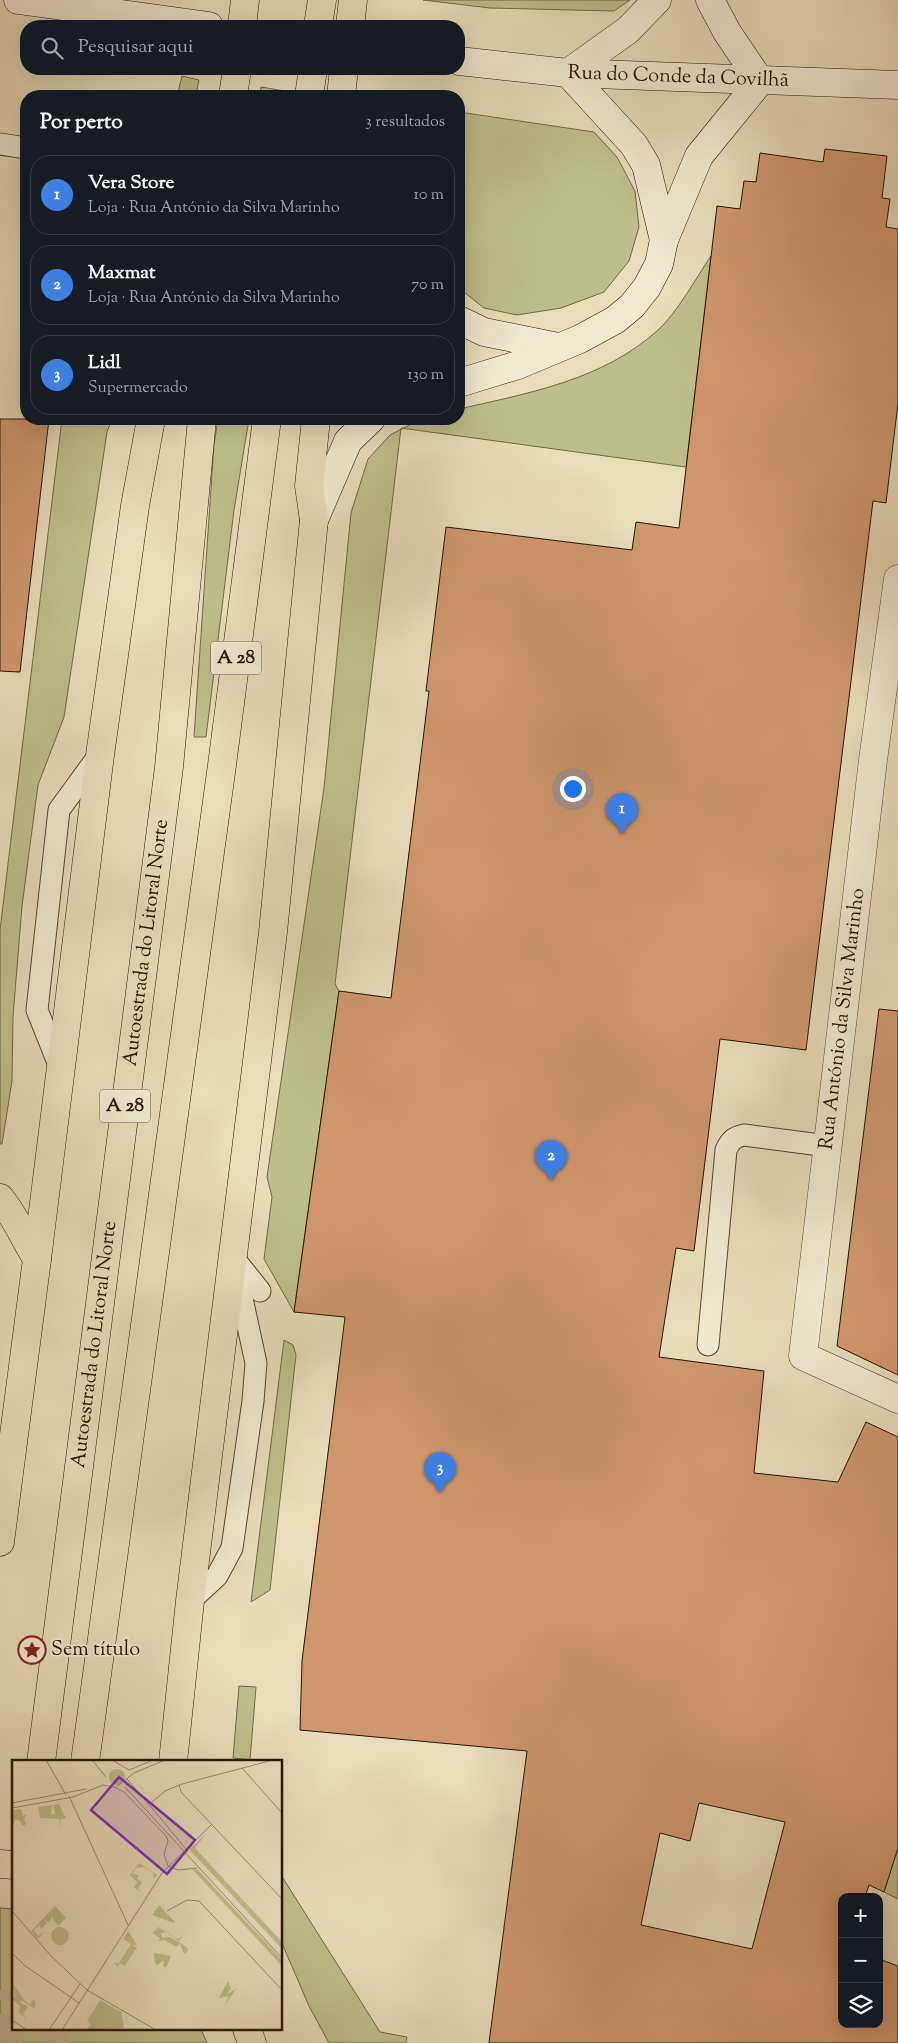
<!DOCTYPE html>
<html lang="pt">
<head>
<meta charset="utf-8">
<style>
  body { margin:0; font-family:"Sorts Mill Goudy",serif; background:#242831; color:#f1f3f6 }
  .controls { position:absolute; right:15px; bottom:15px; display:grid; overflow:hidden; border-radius:10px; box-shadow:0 5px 20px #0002 }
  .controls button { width:45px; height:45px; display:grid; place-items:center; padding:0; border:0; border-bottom:1px solid #363941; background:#171b24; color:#f1f3f6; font:25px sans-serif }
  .you { position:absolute; left:572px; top:788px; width:18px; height:18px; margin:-12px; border:4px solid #fff; border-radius:50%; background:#1a73e8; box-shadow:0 0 0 8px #1a73e833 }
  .badge { display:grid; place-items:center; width:32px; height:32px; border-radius:50%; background:#2563eb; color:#fff; font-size:16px; font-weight:700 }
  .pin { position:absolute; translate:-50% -41px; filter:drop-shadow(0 1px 2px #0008) }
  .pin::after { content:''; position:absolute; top:26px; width:18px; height:15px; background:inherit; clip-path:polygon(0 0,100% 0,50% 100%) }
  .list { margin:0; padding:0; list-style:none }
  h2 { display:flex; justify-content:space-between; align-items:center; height:65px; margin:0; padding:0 20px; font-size:21px }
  h2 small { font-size:16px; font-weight:400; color:#9ea1a6 }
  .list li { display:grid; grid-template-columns:32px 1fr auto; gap:15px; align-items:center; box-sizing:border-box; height:80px; margin:0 10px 10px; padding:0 10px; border:1px solid #363941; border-radius:20px }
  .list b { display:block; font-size:19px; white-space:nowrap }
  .list p { margin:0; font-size:16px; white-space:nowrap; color:#9ea1a6 }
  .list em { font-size:16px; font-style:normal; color:#9ea1a6 }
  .icon { flex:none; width:28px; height:28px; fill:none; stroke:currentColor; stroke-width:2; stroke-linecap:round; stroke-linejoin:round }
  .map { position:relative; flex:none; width:898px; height:2043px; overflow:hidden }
  .search { position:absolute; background:#171b24; box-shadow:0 5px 20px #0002; left:20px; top:20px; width:445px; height:55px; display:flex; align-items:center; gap:12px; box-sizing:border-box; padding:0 18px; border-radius:20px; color:#9ea1a6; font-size:19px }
  .panel { position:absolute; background:#171b24; box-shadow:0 5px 20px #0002; left:20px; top:90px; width:445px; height:335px; border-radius:20px }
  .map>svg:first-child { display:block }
  .green { fill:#bdbf8a; stroke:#736a45 }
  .building { fill:#d0976e; stroke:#291400; fill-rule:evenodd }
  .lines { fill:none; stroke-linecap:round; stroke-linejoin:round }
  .motorway-tunnel { stroke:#c1b594; stroke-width:28; stroke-dasharray:28 14; stroke-linecap:butt }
  .service-casing { stroke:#58462e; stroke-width:23 }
  .minor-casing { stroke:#58462e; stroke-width:29 }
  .secondary-casing { stroke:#291400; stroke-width:29 }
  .primary-casing { stroke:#291400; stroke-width:29 }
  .motorway-casing { stroke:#291400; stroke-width:29 }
  .service { stroke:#efe9d2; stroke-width:21 }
  .minor { stroke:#efe9d2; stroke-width:28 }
  .secondary { stroke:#efe9d2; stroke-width:28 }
  .primary { stroke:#e7ddb9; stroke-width:28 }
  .motorway { stroke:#e7ddb9; stroke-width:28 }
  .labels { text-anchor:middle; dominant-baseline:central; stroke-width:4; stroke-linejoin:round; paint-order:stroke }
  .shield { fill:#efe9d2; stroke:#64543f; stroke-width:1 }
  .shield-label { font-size:19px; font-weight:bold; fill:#291400 }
  .street-label { font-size:20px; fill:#291400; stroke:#efe9d2 }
  .poi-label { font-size:20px; fill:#291400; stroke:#efe9d2; text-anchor:start }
  .inset-road { fill:none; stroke:#9b8d6f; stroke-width:1 }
  .view { fill:#7b2cbf; fill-opacity:0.15; stroke:#7b2cbf; stroke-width:2.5 }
  .inset-edge { fill:none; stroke:#291400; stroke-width:2.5 }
</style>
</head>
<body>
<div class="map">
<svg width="898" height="2043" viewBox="0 0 898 2043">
  <rect width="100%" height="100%" fill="#e7ddb9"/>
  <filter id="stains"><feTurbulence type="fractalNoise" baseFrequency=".004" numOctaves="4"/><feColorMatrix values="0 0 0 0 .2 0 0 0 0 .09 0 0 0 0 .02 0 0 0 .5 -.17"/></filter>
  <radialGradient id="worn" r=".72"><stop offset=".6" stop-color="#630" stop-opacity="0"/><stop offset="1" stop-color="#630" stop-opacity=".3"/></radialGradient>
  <g class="green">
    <path d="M423,0h207l-16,11 -124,-3z"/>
    <path d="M182,76l17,4 -3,16h-19z"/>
    <path d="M261,87l30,5 -1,4h-30z"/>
    <path d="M459,112l135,20 23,25 18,34 4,36 -10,34 -25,31 -43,16 -44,7 -33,-7 -25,-20z"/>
    <path d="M711,256l-25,211 -285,-39 -66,556 4,7 -45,321 -30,-53 8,-62 -5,-20 57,-389 27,-275 17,-54 22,-24 31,-16h38v-10c70,-16 144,-29 199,-79 19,-17 38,-52 53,-74z"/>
    <path d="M62,419h50l-5,13 -43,285 -26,68 -16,121 -9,111 -1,64 -10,63h-2v-214z"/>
    <path d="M218,419h31l-15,91 -28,227h-12l20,-292z"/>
    <path d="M284,1340l9,5 3,10 -26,235 -19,12z"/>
    <path d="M239,1686l17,1 -6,73 -17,-2z"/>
    <path d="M898,1815v84l-14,-7 12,-39z"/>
    <path d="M281,1875l99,157 27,5 -1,6h-77l-20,-37 -28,-65z"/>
    <path d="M0,1908l14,1v120h187l6,14h-207z"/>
  </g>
  <g class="building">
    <path d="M825,149l62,7 -5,42 8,1 -4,28 12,2v174l-12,100 -13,-2 -67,549 -86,-11 -26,212 -18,-3 -17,109 105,14 -10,102 84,9 28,-60 32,15v411l-14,44 -15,-7 -4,12h-23v127h37v-65l19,7v77h-409l38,-292 -227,-21 2,-69 43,-344 -51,-5 45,-321 52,7 38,-307h-3l20,-164 186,23 4,-28 43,6 38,-322 23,3 4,-28 12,1 4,-29 63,9zM699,1803l86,19 -33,127 -111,-24 19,-92 30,8z"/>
    <path d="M0,419h49l-29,253 -20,-1z"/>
    <path d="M879,1009l19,2v364l-61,-29z"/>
  </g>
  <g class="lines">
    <g class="motorway-tunnel">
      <path d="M8,2043l6,-52"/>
      <path d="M55,2043l1,-14"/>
    </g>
    <g class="service-casing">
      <g id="service">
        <path d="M0,144l26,4"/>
        <path d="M59,1065l-22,-55 22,-200 40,-55"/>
        <path d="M236,1261l24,30"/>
        <path d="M708,1345l18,-195c4,-9 8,-13 18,-15l84,11"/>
        <path d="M190,1601l27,-25 15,-28 21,-147 3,-38 -20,-92"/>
      </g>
    </g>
    <g class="minor-casing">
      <path id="minor" d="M898,579l-25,181 -70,596 95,43"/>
    </g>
    <g class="secondary-casing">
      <g id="secondary">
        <path d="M18,0l191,26"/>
        <path d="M710,0l17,32 33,49"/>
        <path id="s1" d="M459,61l109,12 330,12"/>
        <path d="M568,73l66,72 12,20 18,75"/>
        <path d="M568,73l60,-43 29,-30"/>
        <path d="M459,320l25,12 74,15"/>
        <path d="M459,383l59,-18 62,-26 35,-19 17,-14 15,-19 12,-23 5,-24 35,-84 61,-75"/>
        <path d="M314,520l34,-79 23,-22"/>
      </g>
    </g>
    <g class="primary-casing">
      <g id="primary">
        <path d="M0,1198c15,18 24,40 37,61l-37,283"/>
        <path d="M173,1762l17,-161 83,-669 41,-412"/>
        <path d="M0,1864l14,1"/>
        <path d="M247,2029l5,14"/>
      </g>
    </g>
    <g class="motorway-casing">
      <g id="motorway">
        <path d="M242,26l3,-26"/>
        <path d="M318,26l4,-26"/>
        <path d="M350,26l3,-26"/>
        <path d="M233,96l4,-27"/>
        <path d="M309,96l4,-27"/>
        <path d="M341,96l3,-27"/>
        <path d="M314,520l-5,-34 7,-67"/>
        <path d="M37,1259l63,-504 35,-249 16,-87"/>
        <path id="s2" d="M41,1762l128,-995 33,-348"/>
        <path d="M85,1762l137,-997 45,-346"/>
      </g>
    </g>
    <use href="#service" class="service"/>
    <use href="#minor" class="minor"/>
    <use href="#secondary" class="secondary"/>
    <use href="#primary" class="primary"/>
    <use href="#motorway" class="motorway"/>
  </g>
  <defs>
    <g id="sight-ring" transform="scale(1.4375)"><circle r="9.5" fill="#efe9d2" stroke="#8f2418" stroke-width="1.5"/><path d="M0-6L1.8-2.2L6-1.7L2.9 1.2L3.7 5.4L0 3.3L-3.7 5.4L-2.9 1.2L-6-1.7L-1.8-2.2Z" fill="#8f2418"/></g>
  </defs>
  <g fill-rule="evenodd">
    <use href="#sight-ring" x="32" y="1650"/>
  </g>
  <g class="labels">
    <g class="shield">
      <rect x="211" y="641.5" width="50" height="33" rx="4"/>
      <rect x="100" y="1089.5" width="50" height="33" rx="4"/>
    </g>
    <g class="shield-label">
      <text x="236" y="658">A 28</text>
      <text x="125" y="1106">A 28</text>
    </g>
    <g class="street-label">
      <text stroke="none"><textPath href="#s1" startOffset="220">Rua do Conde da Covilhã</textPath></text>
      <text stroke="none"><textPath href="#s2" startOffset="826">Autoestrada do Litoral Norte</textPath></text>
      <text transform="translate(843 1019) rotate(-83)">Rua António da Silva Marinho</text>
      <text stroke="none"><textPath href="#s2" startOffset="421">Autoestrada do Litoral Norte</textPath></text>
    </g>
    <g class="poi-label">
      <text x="51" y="1650">Sem título</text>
    </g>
  </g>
  <g transform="translate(12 1760)">
    <rect width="270" height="270" fill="#e7ddb9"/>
    <path d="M97 17a8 8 0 1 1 16 0a8 8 0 1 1-16 0ZM47,44l7,14 -6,2 1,10 -2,-11 -19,-1 -2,-11 14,-2 -1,10 4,-1 -2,-9zM9,49l2,7 4,-2 -3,5 2,5 -3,2 -4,-6h-4l-3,8v-18zM194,74l-11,14 87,94v7l-93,-100zM127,103l18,12 -3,4 -1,-6 -10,-6 -7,1 -4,6 6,1 -1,4 5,3 -4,7 4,4 -8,-6 3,-5 -7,-7zM180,109l6,1 84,90v6zM147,145l16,17 -1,1 -22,-8zM43,146l11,12 -8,8 -8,-12 2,4 -4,4 -4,-2 3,3 -6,6 -1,-4 -6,5 4,6 7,-5 -7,8 -7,-8zM146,167l20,12 5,-3 -4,5 -13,-9 -5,1 1,5 8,-1 17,10 1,4 -4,3 -4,-11 -3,4 -13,-7 -5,1 1,-3 -7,-5zM39 176a9 9 0 1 1 18 0a9 9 0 1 1-18 0ZM116,171l9,14h-5l5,2 -12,19 -5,-3 -2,4 -4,-4h5l12,-19 -8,-5zM142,193l17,3 -5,12 -3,-2 1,-6 -7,5 -2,-2zM216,221l3,7 -4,6 9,-5 -11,16 4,-9 -10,2zM0,222l12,18 7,5 1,-6 4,3 -1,7 -14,-9 -1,3 8,3 -5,8 3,4 -7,-5 1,-7 -8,-7 3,-3zM88,240l21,12 3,16 -38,2 5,-6 -4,-3z" fill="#bdbf8a"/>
    <path class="inset-road" d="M34,0l20,35M80,0l14,17M100,0l17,10 24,-10M230,8l40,45M115,19l20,23 4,1 14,-12 17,-7 91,-24M167,25l2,7 101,107M104,27l18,-14 31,-13M113,27l157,171M57,36l59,129M135,42l39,47M0,43l74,-14M0,48l61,-11 30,-12 11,2 10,5 42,44 2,5 -4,13 4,12M156,106l10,4 19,-2M0,151l39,45 36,34 69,40M155,151l20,-11 12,1 83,89M0,193l12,12 55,38M0,260l15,10M37,270l31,-46M50,270l100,-157 50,-49"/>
    <path class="view" d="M107,17l76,63 -28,34 -76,-64z"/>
    <rect width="270" height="270" class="inset-edge"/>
  </g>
  <rect width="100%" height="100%" filter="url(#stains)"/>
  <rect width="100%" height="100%" fill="url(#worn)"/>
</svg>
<div class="controls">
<button>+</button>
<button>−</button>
<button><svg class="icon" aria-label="layers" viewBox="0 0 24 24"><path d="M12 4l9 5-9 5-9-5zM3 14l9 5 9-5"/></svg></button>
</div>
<div class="you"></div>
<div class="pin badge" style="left:622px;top:834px;background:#3f7fe0">1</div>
<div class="pin badge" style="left:551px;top:1181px;background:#3f7fe0">2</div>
<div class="pin badge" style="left:440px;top:1493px;background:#3f7fe0">3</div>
<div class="search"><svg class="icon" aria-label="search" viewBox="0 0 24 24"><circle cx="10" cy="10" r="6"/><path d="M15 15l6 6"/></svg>Pesquisar aqui</div>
<section class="panel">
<h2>Por perto<small>3 resultados</small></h2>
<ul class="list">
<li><span class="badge" style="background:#3f7fe0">1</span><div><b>Vera Store</b><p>Loja · Rua António da Silva Marinho</p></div><em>10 m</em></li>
<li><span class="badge" style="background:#3f7fe0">2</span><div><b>Maxmat</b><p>Loja · Rua António da Silva Marinho</p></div><em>70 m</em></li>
<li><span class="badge" style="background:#3f7fe0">3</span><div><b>Lidl</b><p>Supermercado</p></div><em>130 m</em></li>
</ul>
</section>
</div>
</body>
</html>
